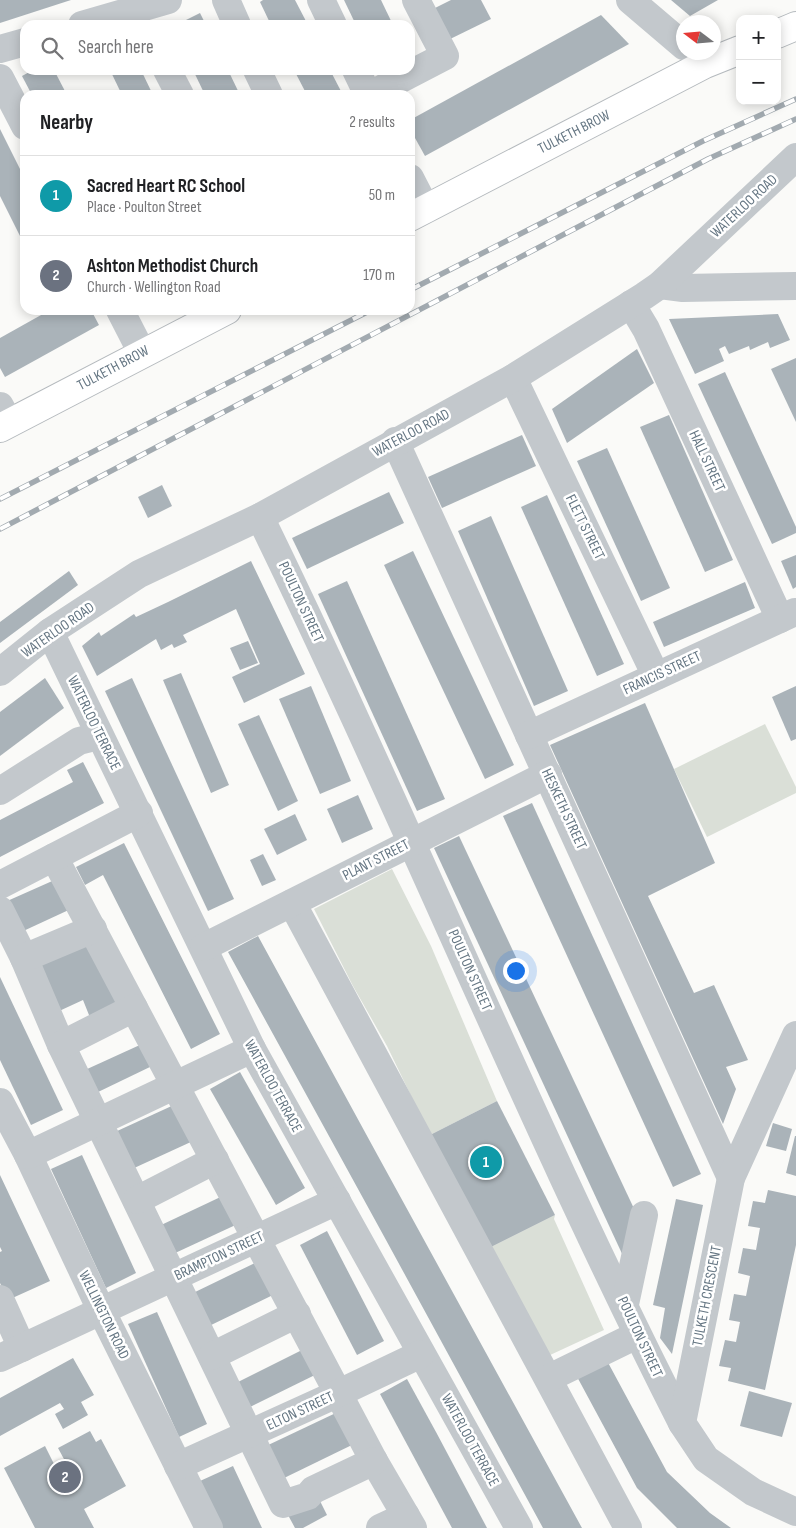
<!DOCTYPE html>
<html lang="en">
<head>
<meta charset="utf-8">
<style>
  body { margin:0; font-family:"Sofia Sans Condensed",sans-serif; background:#f6f6f6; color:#202124 }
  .controls { position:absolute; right:15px; top:15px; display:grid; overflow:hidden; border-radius:10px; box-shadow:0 2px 12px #0003 }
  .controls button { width:45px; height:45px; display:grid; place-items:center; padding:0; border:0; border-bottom:1px solid #e0e0e0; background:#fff; color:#202124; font:25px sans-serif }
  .compass { position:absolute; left:676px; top:15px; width:45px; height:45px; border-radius:50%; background:#fff; box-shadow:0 2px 12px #0003; rotate:286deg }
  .you { position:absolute; left:515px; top:970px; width:18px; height:18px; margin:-12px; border:4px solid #fff; border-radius:50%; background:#1a73e8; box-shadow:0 0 0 8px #1a73e833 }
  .badge { display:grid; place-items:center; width:32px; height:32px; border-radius:50%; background:#e4572e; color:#fff; font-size:16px; font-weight:700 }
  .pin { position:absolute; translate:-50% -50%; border:2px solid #fff; box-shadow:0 1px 5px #0006 }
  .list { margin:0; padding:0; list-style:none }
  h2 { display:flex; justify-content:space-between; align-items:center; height:65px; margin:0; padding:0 20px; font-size:21px }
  h2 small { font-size:16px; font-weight:400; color:#757577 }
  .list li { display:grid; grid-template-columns:32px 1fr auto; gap:15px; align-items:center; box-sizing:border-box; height:80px; padding:0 20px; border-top:1px solid #e0e0e0 }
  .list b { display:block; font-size:19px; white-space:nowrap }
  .list p { margin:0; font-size:16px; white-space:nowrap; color:#757577 }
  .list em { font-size:16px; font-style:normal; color:#757577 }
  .icon { flex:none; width:28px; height:28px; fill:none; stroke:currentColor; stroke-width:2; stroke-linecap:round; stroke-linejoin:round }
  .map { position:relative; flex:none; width:796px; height:1528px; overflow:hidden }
  .search { position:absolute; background:#fff; box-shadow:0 2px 12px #0003; left:20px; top:20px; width:395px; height:55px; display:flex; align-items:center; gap:12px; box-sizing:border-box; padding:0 18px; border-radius:15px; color:#757577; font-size:19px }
  .panel { position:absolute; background:#fff; box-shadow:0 2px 12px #0003; left:20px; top:90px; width:395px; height:225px; border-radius:15px }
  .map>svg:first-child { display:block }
  .green { fill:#dadfd7 }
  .building { fill:#aab3b9 }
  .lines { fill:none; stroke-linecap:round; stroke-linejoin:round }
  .major-casing { stroke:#b5babe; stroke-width:30 }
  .minor { stroke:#c3c8cc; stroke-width:28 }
  .major { stroke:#fff; stroke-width:28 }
  .rail-casing { stroke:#a2aab0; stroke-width:5.5 }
  .rail { stroke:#fff; stroke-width:4; stroke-dasharray:11; stroke-linecap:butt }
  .labels { text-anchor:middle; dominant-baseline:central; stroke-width:5; stroke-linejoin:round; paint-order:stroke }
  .street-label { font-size:15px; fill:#657683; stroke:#fff }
</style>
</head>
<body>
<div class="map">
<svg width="796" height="1528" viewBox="0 0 796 1528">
  <rect width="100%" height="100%" fill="#fafaf8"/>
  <g class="green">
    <path d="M765,724l31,63v6l-89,44 -33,-68z"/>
    <path d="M392,869l39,77 66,155 -67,34 -43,-89 -34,-60 -39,-77z"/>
    <path d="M555,1215l-1,4 50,111 -56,26 -61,-107z"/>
  </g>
  <g class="building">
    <path d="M0,0h71l-71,23z"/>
    <path d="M263,0h32l13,25h-37l-11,-23z"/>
    <path d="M344,0h37l12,25h-37z"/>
    <path d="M451,0h30l10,19 -49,24 -15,-31z"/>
    <path d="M671,0h47l-28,16z"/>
    <path d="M200,13l6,12h-30z"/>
    <path d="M601,15l28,29 -204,112 -15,-27v-9z"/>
    <path d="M33,70h21l13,25h-35l-10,-19z"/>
    <path d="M110,70h31l12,25h-31z"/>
    <path d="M193,70h35l12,25h-35z"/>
    <path d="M294,70h36l13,25h-36z"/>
    <path d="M0,129l25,50v67l-25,-50z"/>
    <path d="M50,310h41l8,15 -94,52 -5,-9v-30z"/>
    <path d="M778,314l12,26 -20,8 -2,-6 -18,8 -1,-4 -20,8 -4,-8 -6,3 5,12 -29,13 -26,-55z"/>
    <path d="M637,349l17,34 -87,60 -15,-34z"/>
    <path d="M796,358v64l-25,-53z"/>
    <path d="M725,372l71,155v6l-24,11 -74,-160z"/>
    <path d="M669,415l64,145 -28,12 -65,-145z"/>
    <path d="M522,435l14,31 -94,42 -14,-31z"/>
    <path d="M607,448l63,140 -29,13 -64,-140z"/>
    <path d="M162,485l10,21 -24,12 -10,-21z"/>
    <path d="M389,492l15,31 -97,46 -15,-31z"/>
    <path d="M547,495l77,169 -27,12 -76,-169z"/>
    <path d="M491,516l77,175 -34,15 -76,-175z"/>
    <path d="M413,551l101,214 -29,14 -101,-214z"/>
    <path d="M796,555v32l-3,2 -12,-28z"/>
    <path d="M251,561l54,113 -61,29 -12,-26 28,-13 -24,-55 -53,26 4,7 -13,6 -2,-4 -11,6 -5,-11 -59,37 -15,-30 17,-14 2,4 33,-22 2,3 32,-15z"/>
    <path d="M69,571l9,14 -78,58v-21z"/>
    <path d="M347,581l98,218 -28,12 -99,-217z"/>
    <path d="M745,582l10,26 -91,39 -11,-25z"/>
    <path d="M248,641l10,22 -18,7 -10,-22z"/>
    <path d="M181,673l48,112 -18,8 -48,-113z"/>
    <path d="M45,678l19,30 -64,48v-44z"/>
    <path d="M132,678l102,221 -26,12 -103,-220z"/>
    <path d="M311,686l40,95 -31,13 -41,-95z"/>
    <path d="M796,686v53l-5,2 -19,-44z"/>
    <path d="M645,703l70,160 -67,33 46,97 20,-8 34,75 -22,7 10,22 -13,35 -173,-379z"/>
    <path d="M259,715l39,86 -20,10 -40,-87z"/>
    <path d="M83,762l21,41 -104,54v-37l73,-38 -6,-12z"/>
    <path d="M358,795l15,34 -31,14 -15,-34z"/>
    <path d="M532,803l169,371 -28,13 -170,-371z"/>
    <path d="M295,814l12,26 -30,15 -13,-26z"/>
    <path d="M459,836l178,379 -13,43 -190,-410z"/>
    <path d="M124,843l96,191 -29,15 -88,-174 -18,10 -9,-18z"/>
    <path d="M263,854l13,26 -14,6 -12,-26z"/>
    <path d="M59,878l14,30 -54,25 -14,-31z"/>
    <path d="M258,936l120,220 204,372h-39l-157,-288 -158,-288z"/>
    <path d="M88,941l32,65 -29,14 -8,-20 -26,12 -23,-50z"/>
    <path d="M0,977l63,133 -32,15 -31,-65z"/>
    <path d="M142,1044l10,22 -56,27 -11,-23z"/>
    <path d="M240,1072l65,116 -29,17 -66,-116z"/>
    <path d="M497,1101l58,114 -68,34 -57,-114z"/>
    <path d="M176,1104l17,37 -61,28 -17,-37z"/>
    <path d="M773,1123l19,6 -6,22 -20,-5z"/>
    <path d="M795,1136h1v40l-10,-3z"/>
    <path d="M82,1155l54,118 -30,15 -55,-119z"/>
    <path d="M0,1175l50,106 -42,19 -8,-17v-31l2,-1 -2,-4z"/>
    <path d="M768,1190l28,6v49l-31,145 -37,-9 3,-13 -12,-2 6,-26 11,2 4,-20 -11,-2 5,-26 12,2 4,-20 -12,-3 5,-25 13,2 4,-22 -12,-2 5,-25 12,2z"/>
    <path d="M229,1193l13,29 -69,32 -14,-28z"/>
    <path d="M676,1199l27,6 -31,149 -12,-16 5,-30 -12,-3z"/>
    <path d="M327,1231l57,110 -27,14 -57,-110z"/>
    <path d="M259,1261l16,33 -68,33 -16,-33z"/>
    <path d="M157,1312l50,112 -28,13 -51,-113z"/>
    <path d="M308,1347l13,25 -75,37 -12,-25z"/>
    <path d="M605,1357l62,115 43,41 21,15h-54l-40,-40 -62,-115z"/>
    <path d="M73,1358l21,37 -13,7 7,13 -25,14 -8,-15 9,-5 -4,-6 -60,33v-38z"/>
    <path d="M407,1379l29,53 51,96h-35l-72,-134z"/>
    <path d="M749,1391l43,12 -10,34 -42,-11z"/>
    <path d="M340,1411l16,32 -76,37 -16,-33z"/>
    <path d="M90,1431l6,11 5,-3 25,47 -42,23 10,19h-59l-31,-60 41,-22 10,20 10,-5 -7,-13z"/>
    <path d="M233,1466l29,62h-40l-22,-47z"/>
    <path d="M319,1499l8,16 -24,13h-8l-7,-13z"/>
  </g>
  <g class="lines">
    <g class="major-casing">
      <g id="major">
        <path d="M777,34l19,-8"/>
        <path d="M410,217l295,-153 35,-14"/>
        <path d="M0,428l227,-118"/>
      </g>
    </g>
    <g class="minor">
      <path d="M226,0l11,25"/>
      <path d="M321,0l12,25"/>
      <path d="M630,0l54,46"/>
      <path d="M82,25l86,-25"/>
      <path d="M0,49l25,-7"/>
      <path d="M167,70l13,25"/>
      <path d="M257,70l12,25"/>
      <path d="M356,70l12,25"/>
      <path d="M0,78l25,48"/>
      <path d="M370,95l75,-39 -29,-56"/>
      <path d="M410,178l16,31"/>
      <path d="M660,285l23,3 113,-2"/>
      <path d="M631,304l15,25 134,290"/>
      <path d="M120,310l22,43"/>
      <path d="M513,378l143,298"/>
      <path d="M0,406l9,17"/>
      <path d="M395,441l336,737"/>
      <path d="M260,517c146,299 271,609 422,906"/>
      <path d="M50,632l202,417 267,479"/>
      <path d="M0,672l50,-40 89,-58 121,-57 253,-139 131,-82 16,-11 136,-128"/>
      <path d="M529,735l266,-123"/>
      <path d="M0,791l79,-50 20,-5"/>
      <path d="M54,857l320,604 39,67"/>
      <path d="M0,885l139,-72"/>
      <path d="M292,903l336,625"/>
      <path d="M0,910l24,48 37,87 222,459 25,-8 5,-6 61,-29"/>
      <path d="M204,947l344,-173"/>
      <path d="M24,958l69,-29"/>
      <path d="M796,1035l-65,143 -49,245 24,36 47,33 43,20"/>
      <path d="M61,1045l73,-37"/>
      <path d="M0,1102l28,53 73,155 108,218"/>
      <path d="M28,1155l224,-106"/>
      <path d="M137,1200l78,-40"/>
      <path d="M0,1299l22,49"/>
      <path d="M625,1304l19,-89"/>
      <path d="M212,1356l85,-42"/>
      <path d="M0,1358l337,-157"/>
      <path d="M549,1378l88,-43"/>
      <path d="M178,1466l161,-73 82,-39"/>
      <path d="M380,1528l26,-12"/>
    </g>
    <use href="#major" class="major"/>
    <g class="rail-casing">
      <g id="rail">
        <path d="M410,290l293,-149 93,-42"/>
        <path d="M0,499l371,-189"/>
        <path d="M0,529l708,-370 88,-40"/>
      </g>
    </g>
    <use href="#rail" class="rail"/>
  </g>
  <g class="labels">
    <g class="street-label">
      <text transform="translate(574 132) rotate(-27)">TULKETH BROW</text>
      <text transform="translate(744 206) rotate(-43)">WATERLOO ROAD</text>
      <text transform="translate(113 368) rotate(-28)">TULKETH BROW</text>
      <text transform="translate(411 433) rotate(-28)">WATERLOO ROAD</text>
      <text transform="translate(707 461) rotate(65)">HALL STREET</text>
      <text transform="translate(585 527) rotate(64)">FLETT STREET</text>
      <text transform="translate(301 602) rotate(65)">POULTON STREET</text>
      <text transform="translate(58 630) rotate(-35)">WATERLOO ROAD</text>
      <text transform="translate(662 673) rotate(-25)">FRANCIS STREET</text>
      <text transform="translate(94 723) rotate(64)">WATERLOO TERRACE</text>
      <text transform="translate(564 809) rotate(65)">HESKETH STREET</text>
      <text transform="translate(376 860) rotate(-27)">PLANT STREET</text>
      <text transform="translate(470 970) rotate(66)">POULTON STREET</text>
      <text transform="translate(273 1086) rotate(61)">WATERLOO TERRACE</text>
      <text transform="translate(219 1256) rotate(-25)">BRAMPTON STREET</text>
      <text transform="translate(707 1296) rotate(-79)">TULKETH CRESCENT</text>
      <text transform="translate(104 1315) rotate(64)">WELLINGTON ROAD</text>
      <text transform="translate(640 1337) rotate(65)">POULTON STREET</text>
      <text transform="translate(300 1411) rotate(-25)">ELTON STREET</text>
      <text transform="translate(470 1440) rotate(61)">WATERLOO TERRACE</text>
    </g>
  </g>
</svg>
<div class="controls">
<button>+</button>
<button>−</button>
</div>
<svg class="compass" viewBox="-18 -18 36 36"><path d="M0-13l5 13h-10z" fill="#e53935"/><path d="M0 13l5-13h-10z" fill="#757577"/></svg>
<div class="you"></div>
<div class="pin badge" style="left:486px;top:1162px;background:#0f9aa8">1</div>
<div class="pin badge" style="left:65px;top:1477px;background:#6b7280">2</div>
<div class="search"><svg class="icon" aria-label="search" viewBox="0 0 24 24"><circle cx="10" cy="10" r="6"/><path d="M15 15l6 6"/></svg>Search here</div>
<section class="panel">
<h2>Nearby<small>2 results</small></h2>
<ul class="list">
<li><span class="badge" style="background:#0f9aa8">1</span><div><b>Sacred Heart RC School</b><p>Place · Poulton Street</p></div><em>50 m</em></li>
<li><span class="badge" style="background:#6b7280">2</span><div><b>Ashton Methodist Church</b><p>Church · Wellington Road</p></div><em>170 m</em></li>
</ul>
</section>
</div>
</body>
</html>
